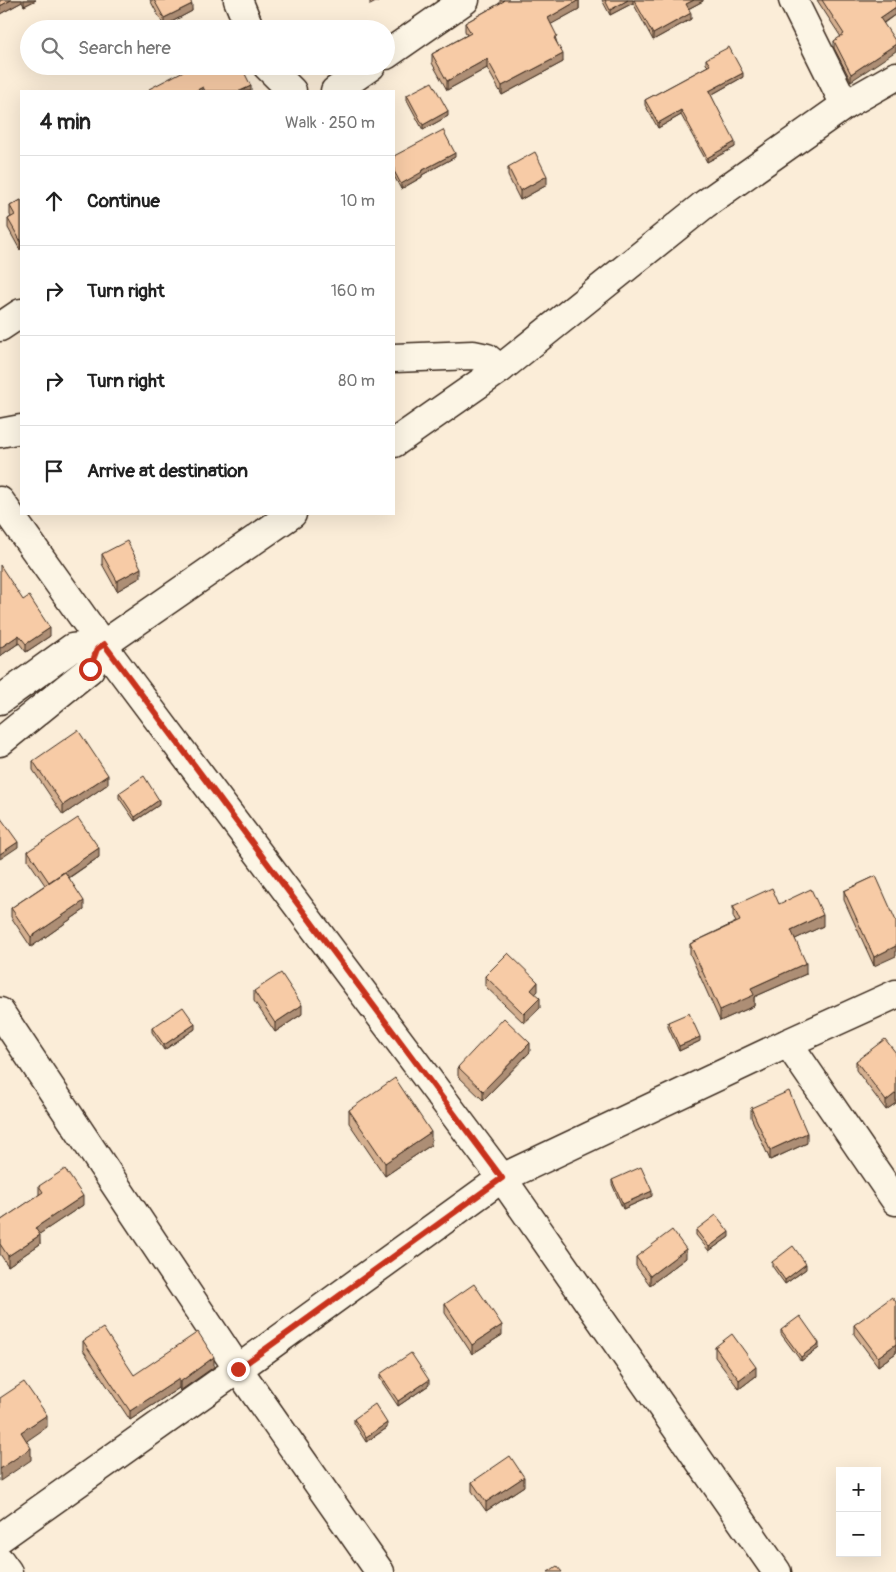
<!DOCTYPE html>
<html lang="en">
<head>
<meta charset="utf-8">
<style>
  body { margin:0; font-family:Pangolin,sans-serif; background:#f6f6f6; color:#222 }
  .controls { position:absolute; right:15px; bottom:15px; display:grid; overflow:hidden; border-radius:0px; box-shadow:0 5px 20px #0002 }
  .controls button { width:45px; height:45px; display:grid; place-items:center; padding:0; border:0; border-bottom:1px solid #e0e0e0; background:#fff; color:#222; font:25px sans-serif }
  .stop { position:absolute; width:15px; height:15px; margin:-11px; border:4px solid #c8321e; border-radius:50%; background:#fff }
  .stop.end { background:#c8321e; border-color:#fff; box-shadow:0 1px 5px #0008 }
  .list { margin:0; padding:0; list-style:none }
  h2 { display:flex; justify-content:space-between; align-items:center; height:65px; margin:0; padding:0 20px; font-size:21px }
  h2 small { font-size:16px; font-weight:400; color:#767676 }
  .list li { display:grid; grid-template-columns:32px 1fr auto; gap:15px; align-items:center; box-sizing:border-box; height:90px; padding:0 20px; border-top:1px solid #e0e0e0 }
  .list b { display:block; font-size:19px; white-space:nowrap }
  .list em { font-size:16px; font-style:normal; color:#767676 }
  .icon { flex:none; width:28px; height:28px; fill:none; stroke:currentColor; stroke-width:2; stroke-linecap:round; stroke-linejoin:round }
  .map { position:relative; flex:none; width:896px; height:1572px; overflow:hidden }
  .search { position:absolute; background:#fff; box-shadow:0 5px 20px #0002; left:20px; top:20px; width:375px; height:55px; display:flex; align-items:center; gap:12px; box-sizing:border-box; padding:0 18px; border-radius:28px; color:#767676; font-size:19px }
  .panel { position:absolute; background:#fff; box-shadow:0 5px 20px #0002; left:20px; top:90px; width:375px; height:425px; border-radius:0px }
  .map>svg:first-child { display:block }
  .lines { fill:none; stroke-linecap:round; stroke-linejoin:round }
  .minor-casing { stroke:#3b2a1e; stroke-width:31 }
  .minor { stroke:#fcf5e5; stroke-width:28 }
  .wall { fill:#d4af8f; stroke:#3b2a1e }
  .shaded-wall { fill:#ad8e74; stroke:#3b2a1e }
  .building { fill:#f7cba6; stroke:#3b2a1e }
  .route { stroke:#c8321e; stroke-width:6 }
</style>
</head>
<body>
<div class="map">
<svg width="896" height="1572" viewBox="0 0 896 1572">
  <rect width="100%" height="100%" fill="#fbedd8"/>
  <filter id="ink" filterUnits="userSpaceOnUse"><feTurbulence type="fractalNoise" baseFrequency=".02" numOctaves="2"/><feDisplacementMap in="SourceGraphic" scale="10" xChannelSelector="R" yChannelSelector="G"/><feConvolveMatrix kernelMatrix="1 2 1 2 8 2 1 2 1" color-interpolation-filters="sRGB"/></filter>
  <g filter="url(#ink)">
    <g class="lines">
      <g class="minor-casing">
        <g id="minor">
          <path d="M238,0l12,29"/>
          <path d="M793,0l52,105"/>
          <path d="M386,55l79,-55"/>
          <path d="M267,66l25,25"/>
          <path d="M335,91l36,-25"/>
          <path d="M0,327l21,-14"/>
          <path d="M394,358l79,-3 14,3 13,11"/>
          <path d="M0,433l21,-4"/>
          <path d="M394,443l106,-74 205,-165 140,-99 51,-29"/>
          <path d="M0,501l112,157 390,520 275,394"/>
          <path d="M0,700l72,-52 17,-2 8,3 195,-135"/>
          <path d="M0,742l90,-73 7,-20"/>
          <path d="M0,1012l238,357 142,203"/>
          <path d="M788,1043l108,158"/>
          <path d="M0,1538l238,-169 264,-191 286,-135 108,-49"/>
          <path d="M0,1561l8,11"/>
        </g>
      </g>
      <use href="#minor" class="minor"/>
    </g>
    <g class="wall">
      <path d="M0,0h36l-12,6 -2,-4 -22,12z"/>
      <path d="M150,0h40l2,11 -28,15z"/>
      <path d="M500,0h79v9l-28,15 12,38 -61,33 -15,-27 -40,22 -15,-27v-9l35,-19 -2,-4v-8l35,-20z"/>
      <path d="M602,0h101v1l-15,8 3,10 -38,21 -20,-37 -23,12z"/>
      <path d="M817,0h79v14l-12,9 -33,58 -17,-33v-7l7,-4z"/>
      <path d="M706,59l37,18 -32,18 24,52 -28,15 -26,-47 -23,13 -13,-23v-5l63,-34 -2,-2z"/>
      <path d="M407,95l41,21 -25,14 -16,-30z"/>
      <path d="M394,156l61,1 -33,18v2l-21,12 -7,-13z"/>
      <path d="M508,167l39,18 -27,15 -12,-24z"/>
      <path d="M21,200v49l-1,1 -12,-22v-9l3,-2 -1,-2v-9z"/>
      <path d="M102,554l39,23 -24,14 -15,-27z"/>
      <path d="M23,600l27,36 -24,16 -7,-9 -19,13z"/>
      <path d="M33,761l75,23 -45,31 -30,-45z"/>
      <path d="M119,793l40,12 -24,16 -16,-23z"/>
      <path d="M28,851l71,6 -30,21 15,32 -53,37 -20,-30v-9l34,-23 -17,-25z"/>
      <path d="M876,876l-2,90 -30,-66v-9z"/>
      <path d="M779,904l44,22 -28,13 11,35 -52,23v9l-34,15 -30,-67v-10l46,-22 -3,-5v-11z"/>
      <path d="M485,976l53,15 -3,3 5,14 -16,15 -39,-37z"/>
      <path d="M254,991l48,23 -27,18 -21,-31z"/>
      <path d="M668,1022l32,19 -21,10 -11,-24z"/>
      <path d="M152,1028l43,1 -31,21 -12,-18z"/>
      <path d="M530,1052l-47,48 -25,-24v-9z"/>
      <path d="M896,1053v50l-10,7 -30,-40v-9z"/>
      <path d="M751,1108l56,35 -37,17 -19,-43z"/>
      <path d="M349,1110l82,35 -46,31 -36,-53z"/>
      <path d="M612,1180l40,16 -29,13 -11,-25z"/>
      <path d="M39,1186l44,19 -44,29 1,10 -32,22 -8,-12v-33l39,-26z"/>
      <path d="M696,1230l33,7 -20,14 -13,-16z"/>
      <path d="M636,1257l50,1 -36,27 -14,-19z"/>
      <path d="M772,1262l34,7 -21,15 -13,-18z"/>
      <path d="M896,1302v51l-18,13 -24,-32v-9z"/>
      <path d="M445,1304l57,31 -30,19 -27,-41z"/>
      <path d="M781,1330l38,18 -18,13 -20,-27z"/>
      <path d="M83,1341l51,34 80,-8 -34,24 -1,-3 -49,32 -47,-70z"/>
      <path d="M715,1347l41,29 -17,13 -24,-32z"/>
      <path d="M380,1374l49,11 -31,21 -18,-27z"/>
      <path d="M354,1419l33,9 -21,14 -12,-19z"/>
      <path d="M472,1482l52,4 -38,25 -14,-20z"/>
    </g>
    <g class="shaded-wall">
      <path d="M11,0h11v2l-22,12v-8z"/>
      <path d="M24,0h12l-12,6z"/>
      <path d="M370,0h10l-10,5z"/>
      <path d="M579,0v9l-31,17v-8z"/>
      <path d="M628,0h5v3l-23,12v-5z"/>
      <path d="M694,0h9v1l-17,9v-6z"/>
      <path d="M192,4v7l-28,15v-8z"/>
      <path d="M896,7v7l-16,11v-7z"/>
      <path d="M691,13v6l-38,21v-6z"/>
      <path d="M896,44v7l-45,30v-7z"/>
      <path d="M563,54v8l-61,33v-9z"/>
      <path d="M487,59v9l-40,22v-9z"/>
      <path d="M743,73v4l-34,19v-5z"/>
      <path d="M251,86v5h-11z"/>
      <path d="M203,87v4h-8z"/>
      <path d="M681,110v5l-23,13v-5z"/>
      <path d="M448,111v5l-25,14v-5z"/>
      <path d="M735,142v5l-28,15v-4z"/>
      <path d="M455,153v4l-33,18v2l-21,12v-5l20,-13z"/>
      <path d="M547,176v9l-27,15v-9z"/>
      <path d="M21,239v10l-1,1v-10z"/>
      <path d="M141,568v9l-24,14v-10z"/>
      <path d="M50,628v8l-24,16v-8z"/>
      <path d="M19,635v8l-19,13v-8z"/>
      <path d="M108,775v9l-45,31v-10z"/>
      <path d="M159,800v5l-24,16v-4z"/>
      <path d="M18,842v5l-18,12v-5z"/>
      <path d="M99,848v9l-50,34v-9z"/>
      <path d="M84,901v9l-53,37v-10z"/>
      <path d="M823,915v11l-32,15v-11z"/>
      <path d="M896,946v10l-22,10v-9z"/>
      <path d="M806,963v11l-52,23v9l-34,15v-11l31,-22z"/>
      <path d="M538,982v9l-7,8v-9z"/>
      <path d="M540,998v10l-16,15v-9z"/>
      <path d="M302,1005v9l-27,18v-9z"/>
      <path d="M195,1024v5l-31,21v-5z"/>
      <path d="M700,1037v4l-21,10v-5z"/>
      <path d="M530,1043v9l-47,48v-9z"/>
      <path d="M896,1093v10l-10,7v-9z"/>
      <path d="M431,1132v13l-46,31v-13z"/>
      <path d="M807,1133v10l-37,17v-10z"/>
      <path d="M652,1191v5l-29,13v-5z"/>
      <path d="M83,1196v9l-48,32v-9z"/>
      <path d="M729,1232v5l-20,14v-4z"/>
      <path d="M40,1235v9l-32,22v-10z"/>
      <path d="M686,1249v9l-36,27v-9z"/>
      <path d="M806,1264v5l-21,15v-4z"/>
      <path d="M502,1325v10l-30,19v-9z"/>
      <path d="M819,1343v5l-18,13v-4z"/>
      <path d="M896,1344v9l-18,13v-9z"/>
      <path d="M214,1357v10l-34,24v-9z"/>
      <path d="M756,1367v9l-17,13v-9z"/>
      <path d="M179,1379v9l-49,32v-9z"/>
      <path d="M429,1380v5l-31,21v-5z"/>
      <path d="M47,1415v12l-26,18v-13z"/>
      <path d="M387,1423v5l-21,14v-5z"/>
      <path d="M31,1448v12l-31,21v-12z"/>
      <path d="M524,1477v9l-38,25v-9z"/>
    </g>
    <g class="building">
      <path d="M0,0h11l-11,6z"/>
      <path d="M154,0h36l2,4 -28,14z"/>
      <path d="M503,0h76l-31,18 9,18 -3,2 9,16 -61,32 -15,-27 -40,22 -15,-27 39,-21 -6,-10 39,-22z"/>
      <path d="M605,0h23l-18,10z"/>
      <path d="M634,0h60l-8,4 5,9 -38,21z"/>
      <path d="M822,0h74v7l-16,11 16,24v2l-45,30 -17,-33 10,-7z"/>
      <path d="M729,47l14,26 -34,18 26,51 -28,16 -26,-48 -23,13 -13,-23 65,-35 -4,-6z"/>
      <path d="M193,66h21l1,2 3,-2h23l10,20 -11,5h-35l-2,-4 -8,4h-45l-1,-2z"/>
      <path d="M432,82l16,29 -25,14 -16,-30z"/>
      <path d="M443,130l12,23 -34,18 1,1 -21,12 -7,-13v-15z"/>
      <path d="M535,152l12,24 -27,15 -12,-24z"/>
      <path d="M21,200v39l-1,1 -12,-21 7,-4 -5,-9z"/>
      <path d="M127,541l14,27 -24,13 -15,-27z"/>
      <path d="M0,565l23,35 6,-4 21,32 -24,16 -7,-9 -19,13z"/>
      <path d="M78,730l30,45 -45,30 -30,-44z"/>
      <path d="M144,776l15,24 -24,17 -16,-24z"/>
      <path d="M0,817l18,25 -18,12z"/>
      <path d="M78,818l21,30 -50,34 -21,-31z"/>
      <path d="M65,872l19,29 -53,36 -20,-29z"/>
      <path d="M876,876l20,45v25l-22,11 -30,-66z"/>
      <path d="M772,888l7,16 32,-15 12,26 -32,15 15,33 -55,25 3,7 -34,15 -30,-66 50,-23 -7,-15z"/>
      <path d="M508,953l30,29 -7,8 9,8 -16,16 -39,-38z"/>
      <path d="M281,973l21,32 -27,18 -21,-32z"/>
      <path d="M183,1007l12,17 -31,21 -12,-17z"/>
      <path d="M689,1013l11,24 -21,9 -11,-24z"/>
      <path d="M504,1018l26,25 -47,48 -25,-24z"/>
      <path d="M885,1039l11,14v40l-10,8 -30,-40z"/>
      <path d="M395,1078l36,54 -46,31 -36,-53z"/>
      <path d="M789,1091l18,42 -37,17 -19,-42z"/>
      <path d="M641,1167l11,24 -29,13 -11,-24z"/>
      <path d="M65,1169l18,27 -48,32 5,7 -32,21 -8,-12v-23l43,-29 -4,-6z"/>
      <path d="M716,1215l13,17 -20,15 -13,-17z"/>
      <path d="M672,1230l14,19 -36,27 -14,-19z"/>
      <path d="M793,1246l13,18 -21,16 -13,-18z"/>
      <path d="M474,1284l28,41 -30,20 -27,-41z"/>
      <path d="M892,1297l4,5v42l-18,13 -24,-32z"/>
      <path d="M800,1316l19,27 -18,14 -20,-27z"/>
      <path d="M103,1328l31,47 64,-43 16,25 -34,25 -1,-3 -49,32 -47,-70z"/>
      <path d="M732,1334l24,33 -17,13 -24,-33z"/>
      <path d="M411,1353l18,27 -31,21 -18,-27z"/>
      <path d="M24,1382l23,33 -26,17 10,16 -31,21v-71z"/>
      <path d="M375,1404l12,19 -21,14 -12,-18z"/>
      <path d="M510,1456l14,21 -38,25 -14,-20z"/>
      <path d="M557,1566l5,6h-14z"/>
    </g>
  </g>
  <g class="lines" filter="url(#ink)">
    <path class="route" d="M90,669l7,-20 7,-5 398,534 -264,191"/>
  </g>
</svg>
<div class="controls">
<button>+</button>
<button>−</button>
</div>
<div class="stop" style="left:90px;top:669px"></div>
<div class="stop end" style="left:238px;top:1369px"></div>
<div class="search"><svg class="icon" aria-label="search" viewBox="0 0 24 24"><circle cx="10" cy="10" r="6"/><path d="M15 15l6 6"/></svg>Search here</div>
<section class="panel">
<h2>4 min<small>Walk · 250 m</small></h2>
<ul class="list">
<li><svg class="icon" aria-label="ahead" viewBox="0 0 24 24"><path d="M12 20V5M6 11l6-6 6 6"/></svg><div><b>Continue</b></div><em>10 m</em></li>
<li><svg class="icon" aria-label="right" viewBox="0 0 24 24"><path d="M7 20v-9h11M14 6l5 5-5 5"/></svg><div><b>Turn right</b></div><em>160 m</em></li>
<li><svg class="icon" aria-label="right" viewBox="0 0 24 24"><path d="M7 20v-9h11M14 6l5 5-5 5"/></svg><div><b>Turn right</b></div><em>80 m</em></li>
<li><svg class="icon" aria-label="arrive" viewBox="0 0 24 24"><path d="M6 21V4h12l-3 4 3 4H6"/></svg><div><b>Arrive at destination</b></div></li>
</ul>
</section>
</div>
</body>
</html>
